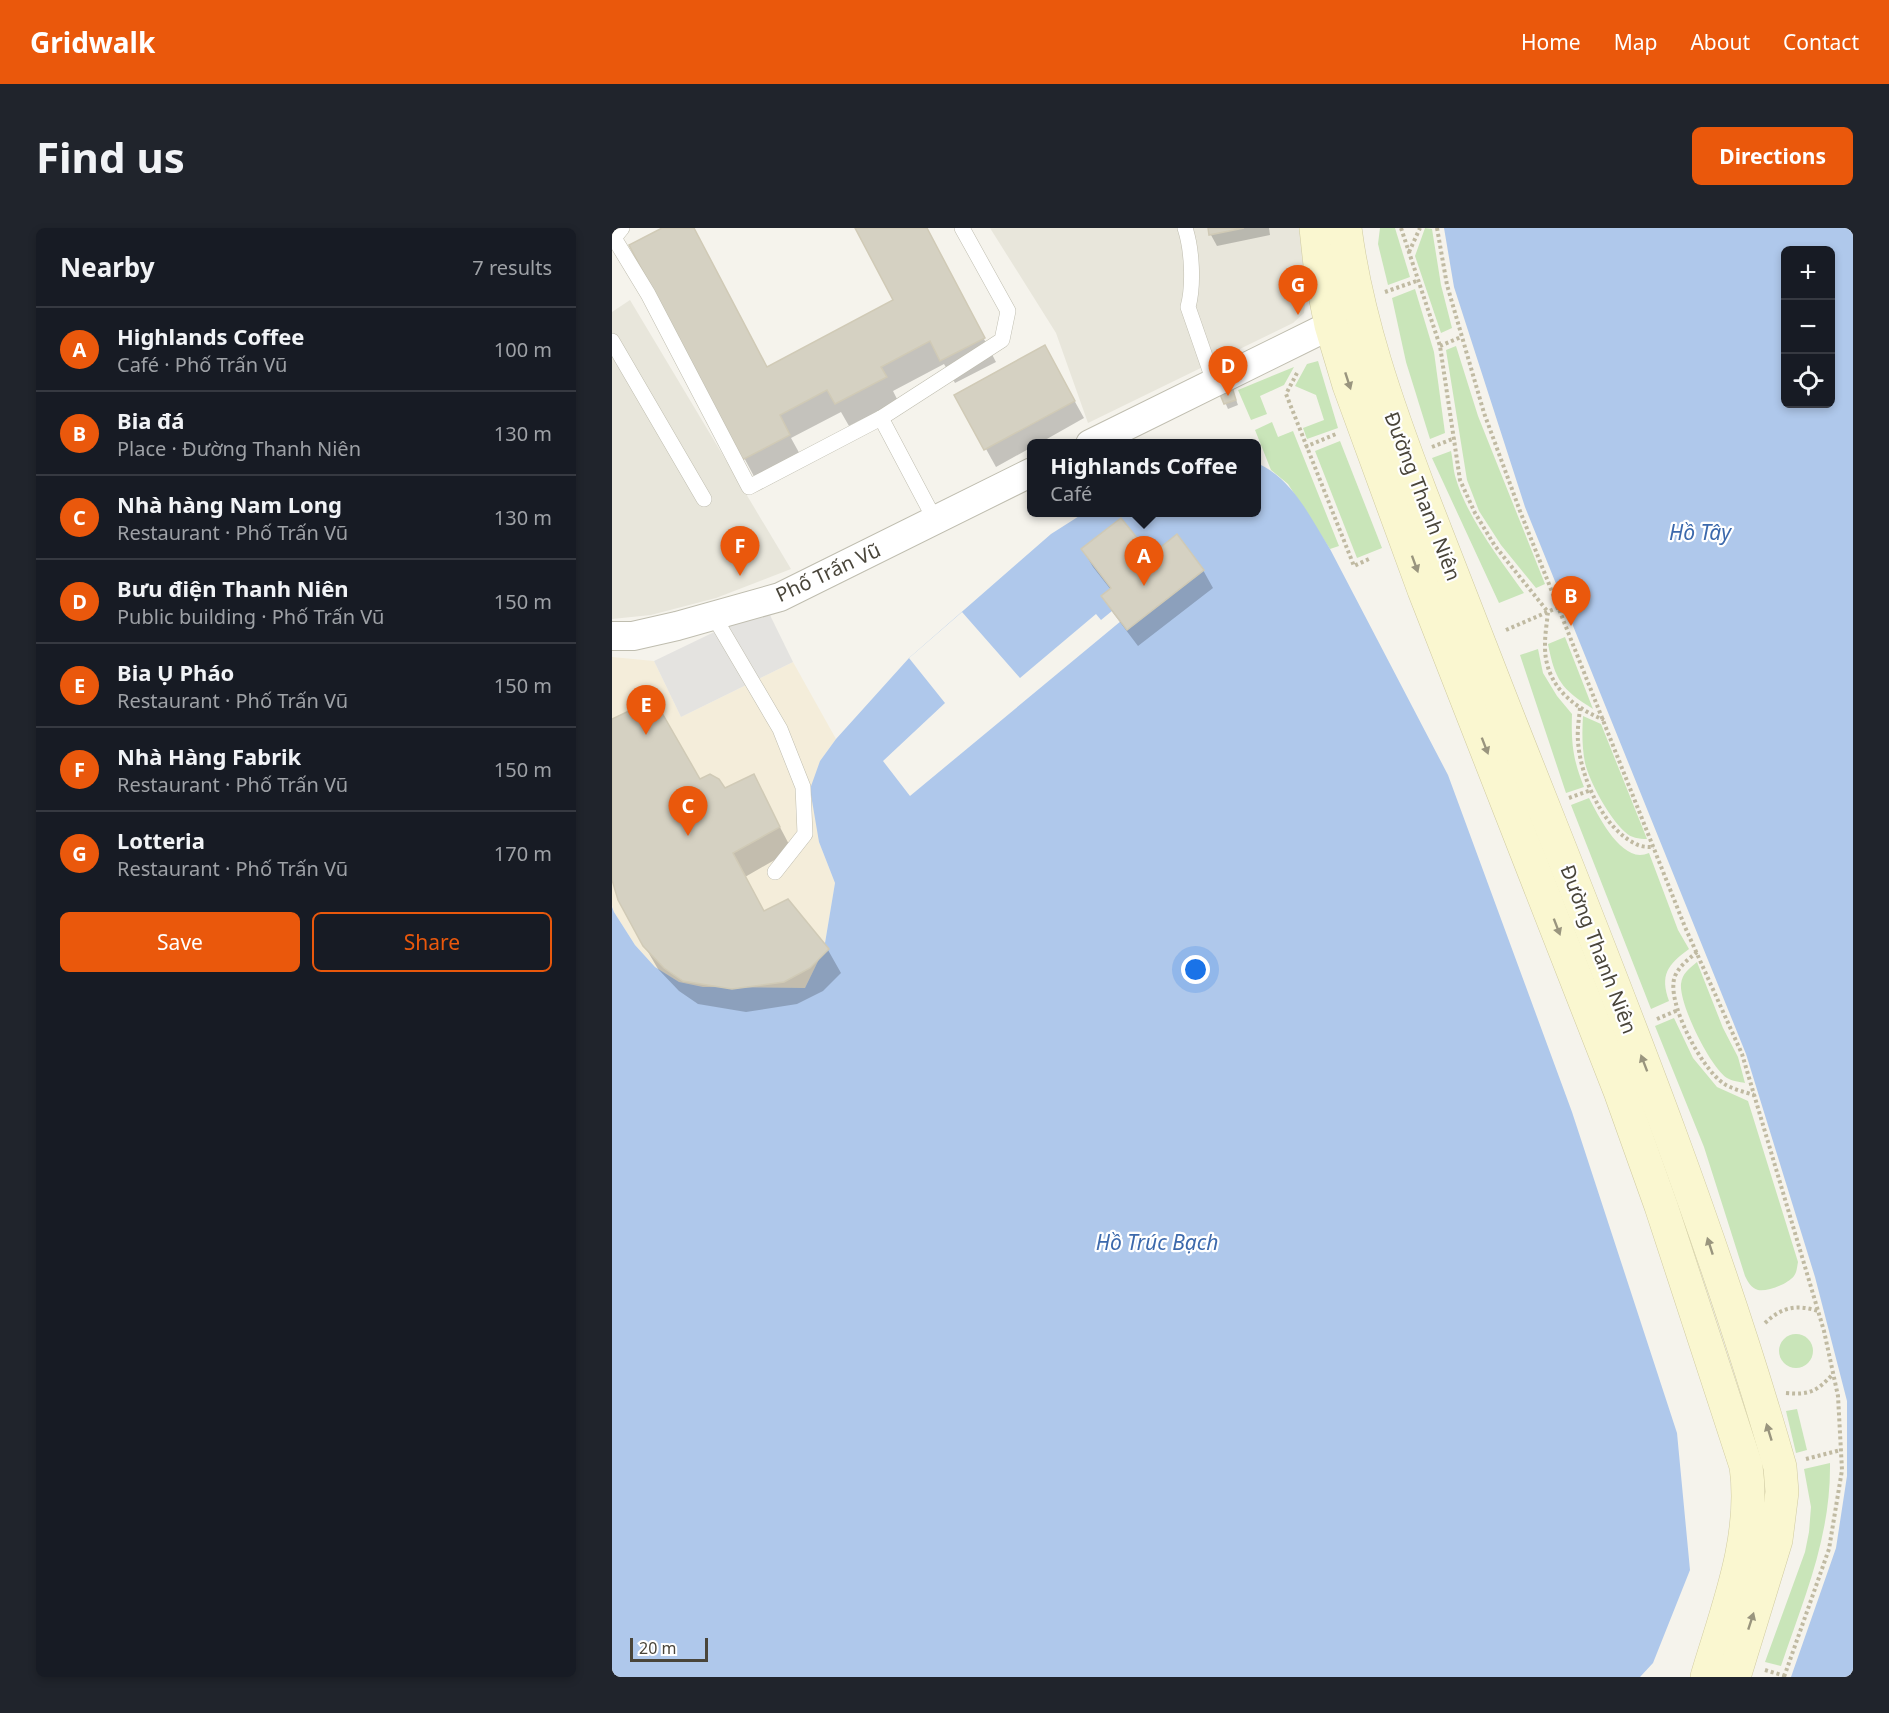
<!DOCTYPE html>
<html lang="en">
<head>
<meta charset="utf-8">
<style>
  body { margin:0; font-family:"Noto Sans",sans-serif; background:#20242c; color:#f1f3f6 }
  .controls { position:absolute; right:18px; top:18px; display:grid; overflow:hidden; border-radius:9px; box-shadow:0 3px 9px #0003 }
  .controls button { width:54px; height:54px; display:grid; place-items:center; padding:0; border:0; border-bottom:2px solid #363941; background:#171b24; color:#f1f3f6; font:30px sans-serif }
  .scale { position:absolute; left:18px; bottom:15px; width:78px; box-sizing:border-box; padding-left:6px; border:3px solid #49453a; border-top:0; font-size:16px; line-height:21px; white-space:nowrap; color:#49453a; -webkit-text-stroke:4px #fff; paint-order:stroke }
  .you { position:absolute; left:584px; top:742px; width:21px; height:21px; margin:-15px; border:4px solid #fff; border-radius:50%; background:#1a73e8; box-shadow:0 0 0 9px #1a73e833 }
  .badge { display:grid; place-items:center; width:39px; height:39px; border-radius:50%; background:#ea580c; color:#fff; font-size:20px; font-weight:700 }
  .pin { position:absolute; translate:-50% -50px; filter:drop-shadow(0 2px 3px #0008) }
  .pin::after { content:''; position:absolute; top:32px; width:21px; height:18px; background:inherit; clip-path:polygon(0 0,100% 0,50% 100%) }
  .popup { position:absolute; left:415px; top:211px; width:234px; height:78px; box-sizing:border-box; display:grid; place-content:center; border-radius:9px; background:#171b24; filter:drop-shadow(0 2px 4px #0005); font-size:20px; white-space:nowrap; color:#9ea1a6 }
  .popup b { font-size:22px; color:#f1f3f6 }
  .popup::after { content:''; position:absolute; left:50%; top:100%; margin-left:-12px; border:12px solid transparent; border-top-color:#171b24 }
  .list { margin:0; padding:0; list-style:none }
  h2 { display:flex; justify-content:space-between; align-items:center; height:78px; margin:0; padding:0 24px; font-size:26px }
  h2 small { font-size:20px; font-weight:400; color:#9ea1a6 }
  .list li { display:grid; grid-template-columns:39px 1fr auto; gap:18px; align-items:center; box-sizing:border-box; height:84px; padding:0 24px; border-top:2px solid #363941 }
  .list b { display:block; font-size:22px; white-space:nowrap }
  .list p { margin:0; font-size:20px; white-space:nowrap; color:#9ea1a6 }
  .list em { font-size:20px; font-style:normal; color:#9ea1a6 }
  .actions { display:flex; gap:12px; padding:18px 24px }
  .actions a { flex:1; padding:14px 0; border:2px solid #ea580c; border-radius:9px; text-align:center; font-size:21px; color:#ea580c }
  .actions .main { background:#ea580c; color:#fff }
  .icon { flex:none; width:33px; height:33px; fill:none; stroke:currentColor; stroke-width:2; stroke-linecap:round; stroke-linejoin:round }
  .map { position:relative; flex:none; width:1241px; height:1449px; overflow:hidden; border-radius:9px }
  header { display:flex; align-items:center; gap:36px; box-sizing:border-box; height:84px; padding:0 30px; background:#ea580c; color:#fff }
  header strong { font-size:28px }
  nav { display:flex; gap:33px; margin-inline-start:auto; font-size:21px }
  .intro { display:flex; align-items:center; justify-content:space-between; box-sizing:border-box; height:144px; padding:0 36px }
  h1 { margin:0; font-size:42px }
  .button { padding:15px 27px; border-radius:9px; background:#ea580c; color:#fff; font-size:21px; font-weight:700 }
  main { display:flex; gap:36px; padding:0 36px }
  aside { flex:1; background:#171b24; border-radius:9px; box-shadow:0 3px 9px #0003 }
  .map>svg:first-child { display:block }
  .residential { fill:#e8e6db }
  .commercial { fill:#f4edda }
  .green { fill:#c9e5b9 }
  .parking { fill:#e4e3e0 }
  .water { fill:#afc8eb; fill-rule:evenodd }
  .pier { fill:#f5f3ec }
  .shadow { fill:#0003 }
  .building { fill:#d5d1c2; stroke:#d0cab6; stroke-width:1.5 }
  .lines { fill:none; stroke-linecap:round; stroke-linejoin:round }
  .service-casing { stroke:#bfbdaf; stroke-width:16 }
  .minor-casing { stroke:#bfbdaf; stroke-width:30 }
  .secondary-casing { stroke:#d0cba0; stroke-width:34 }
  .path { stroke:#c0baa2; stroke-width:4; stroke-dasharray:3 3; stroke-linecap:butt }
  .service { stroke:#fff; stroke-width:15 }
  .minor { stroke:#fff; stroke-width:28 }
  .secondary { stroke:#faf7d0; stroke-width:33 }
  .oneway { fill:#99957e }
  .labels { text-anchor:middle; dominant-baseline:central; stroke-width:4.5; stroke-linejoin:round; paint-order:stroke }
  .street-label { font-size:20px; fill:#49453a; stroke:#fff }
  .water-label { font-size:21px; font-style:italic; fill:#3c69ac; stroke:#fff }
</style>
</head>
<body>
<header>
<strong>Gridwalk</strong>
<nav><a>Home</a><a>Map</a><a>About</a><a>Contact</a></nav>
</header>
<div class="intro"><h1>Find us</h1><a class="button">Directions</a></div>
<main>
<aside>
<h2>Nearby<small>7 results</small></h2>
<ul class="list">
<li><span class="badge">A</span><div><b>Highlands Coffee</b><p>Café · Phố Trấn Vũ</p></div><em>100 m</em></li>
<li><span class="badge">B</span><div><b>Bia đá</b><p>Place · Đường Thanh Niên</p></div><em>130 m</em></li>
<li><span class="badge">C</span><div><b>Nhà hàng Nam Long</b><p>Restaurant · Phố Trấn Vũ</p></div><em>130 m</em></li>
<li><span class="badge">D</span><div><b>Bưu điện Thanh Niên</b><p>Public building · Phố Trấn Vũ</p></div><em>150 m</em></li>
<li><span class="badge">E</span><div><b>Bia Ụ Pháo</b><p>Restaurant · Phố Trấn Vũ</p></div><em>150 m</em></li>
<li><span class="badge">F</span><div><b>Nhà Hàng Fabrik</b><p>Restaurant · Phố Trấn Vũ</p></div><em>150 m</em></li>
<li><span class="badge">G</span><div><b>Lotteria</b><p>Restaurant · Phố Trấn Vũ</p></div><em>170 m</em></li>
</ul>
<div class="actions"><a class="main">Save</a><a>Share</a></div>
</aside>
<div class="map">
<svg width="1241" height="1449" viewBox="0 0 1241 1449">
  <rect width="100%" height="100%" fill="#f5f3ec"/>
  <g class="residential">
    <path d="M378,0h311l5,67 -2,18 -11,10 -205,100 -32,-90z"/>
    <path d="M18,72l161,269 -75,29 -65,17 -39,4v-307z"/>
  </g>
  <path class="commercial" d="M0,429l42,4 27,56 112,-55 43,77 -16,22 -1,81 16,41 -11,66 -19,39 -102,-1 -24,-5 -24,-15 -20,-22 -21,-33 -2,-7z"/>
  <g class="green">
    <path d="M768,0h15l15,49 -22,8 -10,-41z"/>
    <path d="M813,0l7,1 9,56 11,43 -11,5 -26,-77z"/>
    <path d="M803,61l19,63 11,81 -15,6 -24,-77 -14,-64z"/>
    <path d="M844,118l22,70 67,168 -9,4 -35,-43 -22,-34 -12,-31 -21,-130z"/>
    <path d="M706,133l20,67 -31,11 -4,-11 21,-8 -8,-25 -21,-9 12,-22z"/>
    <path d="M682,139l-10,18 -24,11 7,18 -16,6 -13,-30z"/>
    <path d="M660,194l6,15 15,-6 46,115 -9,3 -42,-65 -17,-14 -16,-40z"/>
    <path d="M728,213l42,107 -25,10 -42,-107z"/>
    <path d="M839,223c2,9 2,19 5,28 11,38 45,82 68,114l-25,10 -67,-145z"/>
    <path d="M953,409l28,72c-32,-20 -38,-29 -45,-65z"/>
    <path d="M926,421l5,24 14,23 15,18c-1,28 1,46 12,73l-18,6 -46,-138z"/>
    <path d="M971,488l18,8 46,115c-8,0 -16,-1 -22,-7 -15,-13 -35,-49 -40,-69 -3,-16 -3,-31 -2,-47z"/>
    <path d="M977,570c9,17 28,56 51,57 3,0 6,-1 9,-2l29,77 11,19c-22,16 -29,26 -20,52l-18,8 -80,-204z"/>
    <path d="M1085,734l26,66 15,29 7,26c-5,-1 -13,-2 -18,-5 -17,-11 -48,-74 -46,-94 1,-11 9,-16 16,-22z"/>
    <path d="M1062,790l19,40 24,29 31,14 50,161c-1,5 -1,10 -4,14 -6,8 -27,16 -36,14 -7,-2 -10,-8 -13,-14l-41,-129 -49,-121z"/>
    <circle cx="1184" cy="1123" r="17"/>
    <path d="M1185,1181l10,41 -11,3 -10,-42z"/>
    <path d="M1218,1235c1,74 -26,135 -49,203l-16,-4 40,-110 4,-20 2,-25 -7,-38z"/>
  </g>
  <path class="parking" d="M154,379l27,55 -112,55 -27,-56z"/>
  <g class="water">
    <path d="M832,0h409v1449h-62l45,-129 11,-72v-75l-32,-124 -69,-223 -221,-547 -71,-220zM1174,22h44v154h-44z"/>
    <path d="M645,235c36,16 53,54 73,86l118,226 124,337 105,321 13,137 -37,93 -13,14h-1028v-770l2,5 21,33 20,22 24,15 24,5 102,1 19,-39 11,-66 -16,-41 -9,-53 10,-28 16,-22 73,-81 142,-124 33,-21 172,-1z"/>
  </g>
  <path class="pier" d="M500,383l9,10 -211,175 -27,-35 62,-58 -36,-45 53,-46 58,66 76,-64 5,6z"/>
  <g class="shadow">
    <path d="M53,0h27l75,140 128,-67 -39,-73h70l70,134 -41,21 -11,-19 -51,27 5,10 -49,25 -8,-14 -50,26 11,20 -45,24 -126,-236z"/>
    <path d="M597,0h60l1,7 -53,11 -6,-11z"/>
    <path d="M442,136l30,54 -46,26h-6v3l-36,20 -40,-72z"/>
    <path d="M609,165l13,1 4,11 -10,4z"/>
    <path d="M471,322l120,20 10,18 -75,58 -25,-33 -10,-17 8,-6 -18,-23z"/>
    <path d="M0,492l88,61 25,9 28,-14 39,74 -47,27 19,36 64,37 13,23 -18,18 -26,13 -51,8 -48,-8 -19,-13 -21,-22 -14,-24 -32,-70z"/>
  </g>
  <g class="building">
    <path d="M50,0h32l73,139 126,-67 -38,-72h72l58,110 -45,23 -10,-20 -49,26 6,10 -52,27 -8,-14 -47,25 10,20 -48,25 -113,-215z"/>
    <path d="M596,0h36l-35,7z"/>
    <path d="M433,117l30,56 -91,49 -30,-55z"/>
    <path d="M620,159l4,13 -12,4 -5,-12z"/>
    <path d="M509,290l30,37 26,-21 27,36 -77,60 -26,-34 10,-8 -30,-39z"/>
    <path d="M42,471l46,80 10,-5 9,5 6,9 29,-14 26,53 -47,26 31,58 24,-12 41,50 -19,19 -26,14 -52,7 -49,-8 -19,-13 -21,-22 -25,-46 -6,-20v-161z"/>
  </g>
  <g class="lines">
    <g class="service-casing">
      <g id="service">
        <path d="M10,0l-8,10 34,56 101,193 132,-69 54,102"/>
        <path d="M573,0c7,21 9,57 3,79l26,75"/>
        <path d="M0,113l92,158"/>
        <path d="M269,190l121,-78 6,-29 -46,-83"/>
        <path d="M101,387l67,114 23,58 2,47 -30,38"/>
      </g>
    </g>
    <g class="minor-casing">
      <g id="minor">
        <path d="M478,216l241,-119"/>
        <path d="M0,408h21l44,-10 103,-29 252,-125"/>
      </g>
    </g>
    <g class="secondary-casing">
      <g id="secondary">
        <path d="M704,0l5,46 10,51 18,60 75,205 196,501 41,115 85,260c10,72 -19,143 -39,211"/>
        <path d="M733,0c12,92 43,179 76,266 26,68 53,135 79,203 100,254 205,507 280,770l2,25 -6,48 -42,137"/>
      </g>
    </g>
    <g class="path">
      <path d="M789,0l39,118 20,134 15,33 20,33 53,66c-1,10 -3,22 -3,32 -1,40 26,62 59,76"/>
      <path d="M825,0l10,57 37,128 36,98 165,416 57,127 82,277 14,65 4,74 -13,79 -45,128"/>
      <path d="M797,24l11,-24"/>
      <path d="M773,64l34,-12"/>
      <path d="M828,118l21,-9"/>
      <path d="M685,145l-11,21 68,172 17,-8"/>
      <path d="M693,219l31,-13"/>
      <path d="M820,219l23,-9"/>
      <path d="M894,402l53,-23"/>
      <path d="M968,480c-1,11 -3,23 -2,33 2,35 25,88 58,103 5,3 12,3 18,3"/>
      <path d="M957,570l22,-8"/>
      <path d="M1085,724c-8,7 -17,13 -22,24 -10,25 27,93 48,107 8,6 22,9 31,12"/>
      <path d="M1045,791l21,-9"/>
      <path d="M1153,1095c17,-16 31,-19 53,-12"/>
      <path d="M1174,1165c23,2 30,-1 46,-18"/>
      <path d="M1194,1231l35,-9"/>
      <path d="M1153,1442l20,6"/>
    </g>
    <use href="#service" class="service"/>
    <use href="#minor" class="minor"/>
    <use href="#secondary" class="secondary"/>
  </g>
  <defs><path id="oneway-solid" d="M-6-.8H1V-3.2L6.5 0L1 3.2V.8H-6Z" transform="scale(1.5)"/></defs>
  <g class="oneway">
    <use href="#oneway-solid" transform="translate(736 153) rotate(72)"/>
    <use href="#oneway-solid" transform="translate(803 336) rotate(70)"/>
    <use href="#oneway-solid" transform="translate(873 518) rotate(69)"/>
    <use href="#oneway-solid" transform="translate(945 699) rotate(69)"/>
    <use href="#oneway-solid" transform="translate(1032 835) rotate(-111)"/>
    <use href="#oneway-solid" transform="translate(1098 1018) rotate(-108)"/>
    <use href="#oneway-solid" transform="translate(1157 1204) rotate(-107)"/>
    <use href="#oneway-solid" transform="translate(1139 1393) rotate(-72)"/>
  </g>
  <g class="labels">
    <g class="street-label">
      <text transform="translate(811 268) rotate(69)">Đường Thanh Niên</text>
      <text transform="translate(216 344) rotate(-25)">Phố Trấn Vũ</text>
      <text transform="translate(987 721) rotate(69)">Đường Thanh Niên</text>
    </g>
    <g class="water-label">
      <text x="1088" y="304">Hồ Tây</text>
      <text x="545" y="1014">Hồ Trúc Bạch</text>
    </g>
  </g>
</svg>
<div class="controls">
<button>+</button>
<button>−</button>
<button><svg class="icon" aria-label="locate" viewBox="0 0 24 24"><circle cx="12" cy="12" r="6"/><path d="M12 2v4M12 18v4M2 12h4M18 12h4"/></svg></button>
</div>
<div class="scale">20 m</div>
<div class="you"></div>
<div class="pin badge" style="left:532px;top:358px">A</div>
<div class="popup"><b>Highlands Coffee</b>Café</div>
<div class="pin badge" style="left:959px;top:398px">B</div>
<div class="pin badge" style="left:76px;top:608px">C</div>
<div class="pin badge" style="left:616px;top:168px">D</div>
<div class="pin badge" style="left:34px;top:507px">E</div>
<div class="pin badge" style="left:128px;top:348px">F</div>
<div class="pin badge" style="left:686px;top:87px">G</div>
</div>
</main>
</body>
</html>
